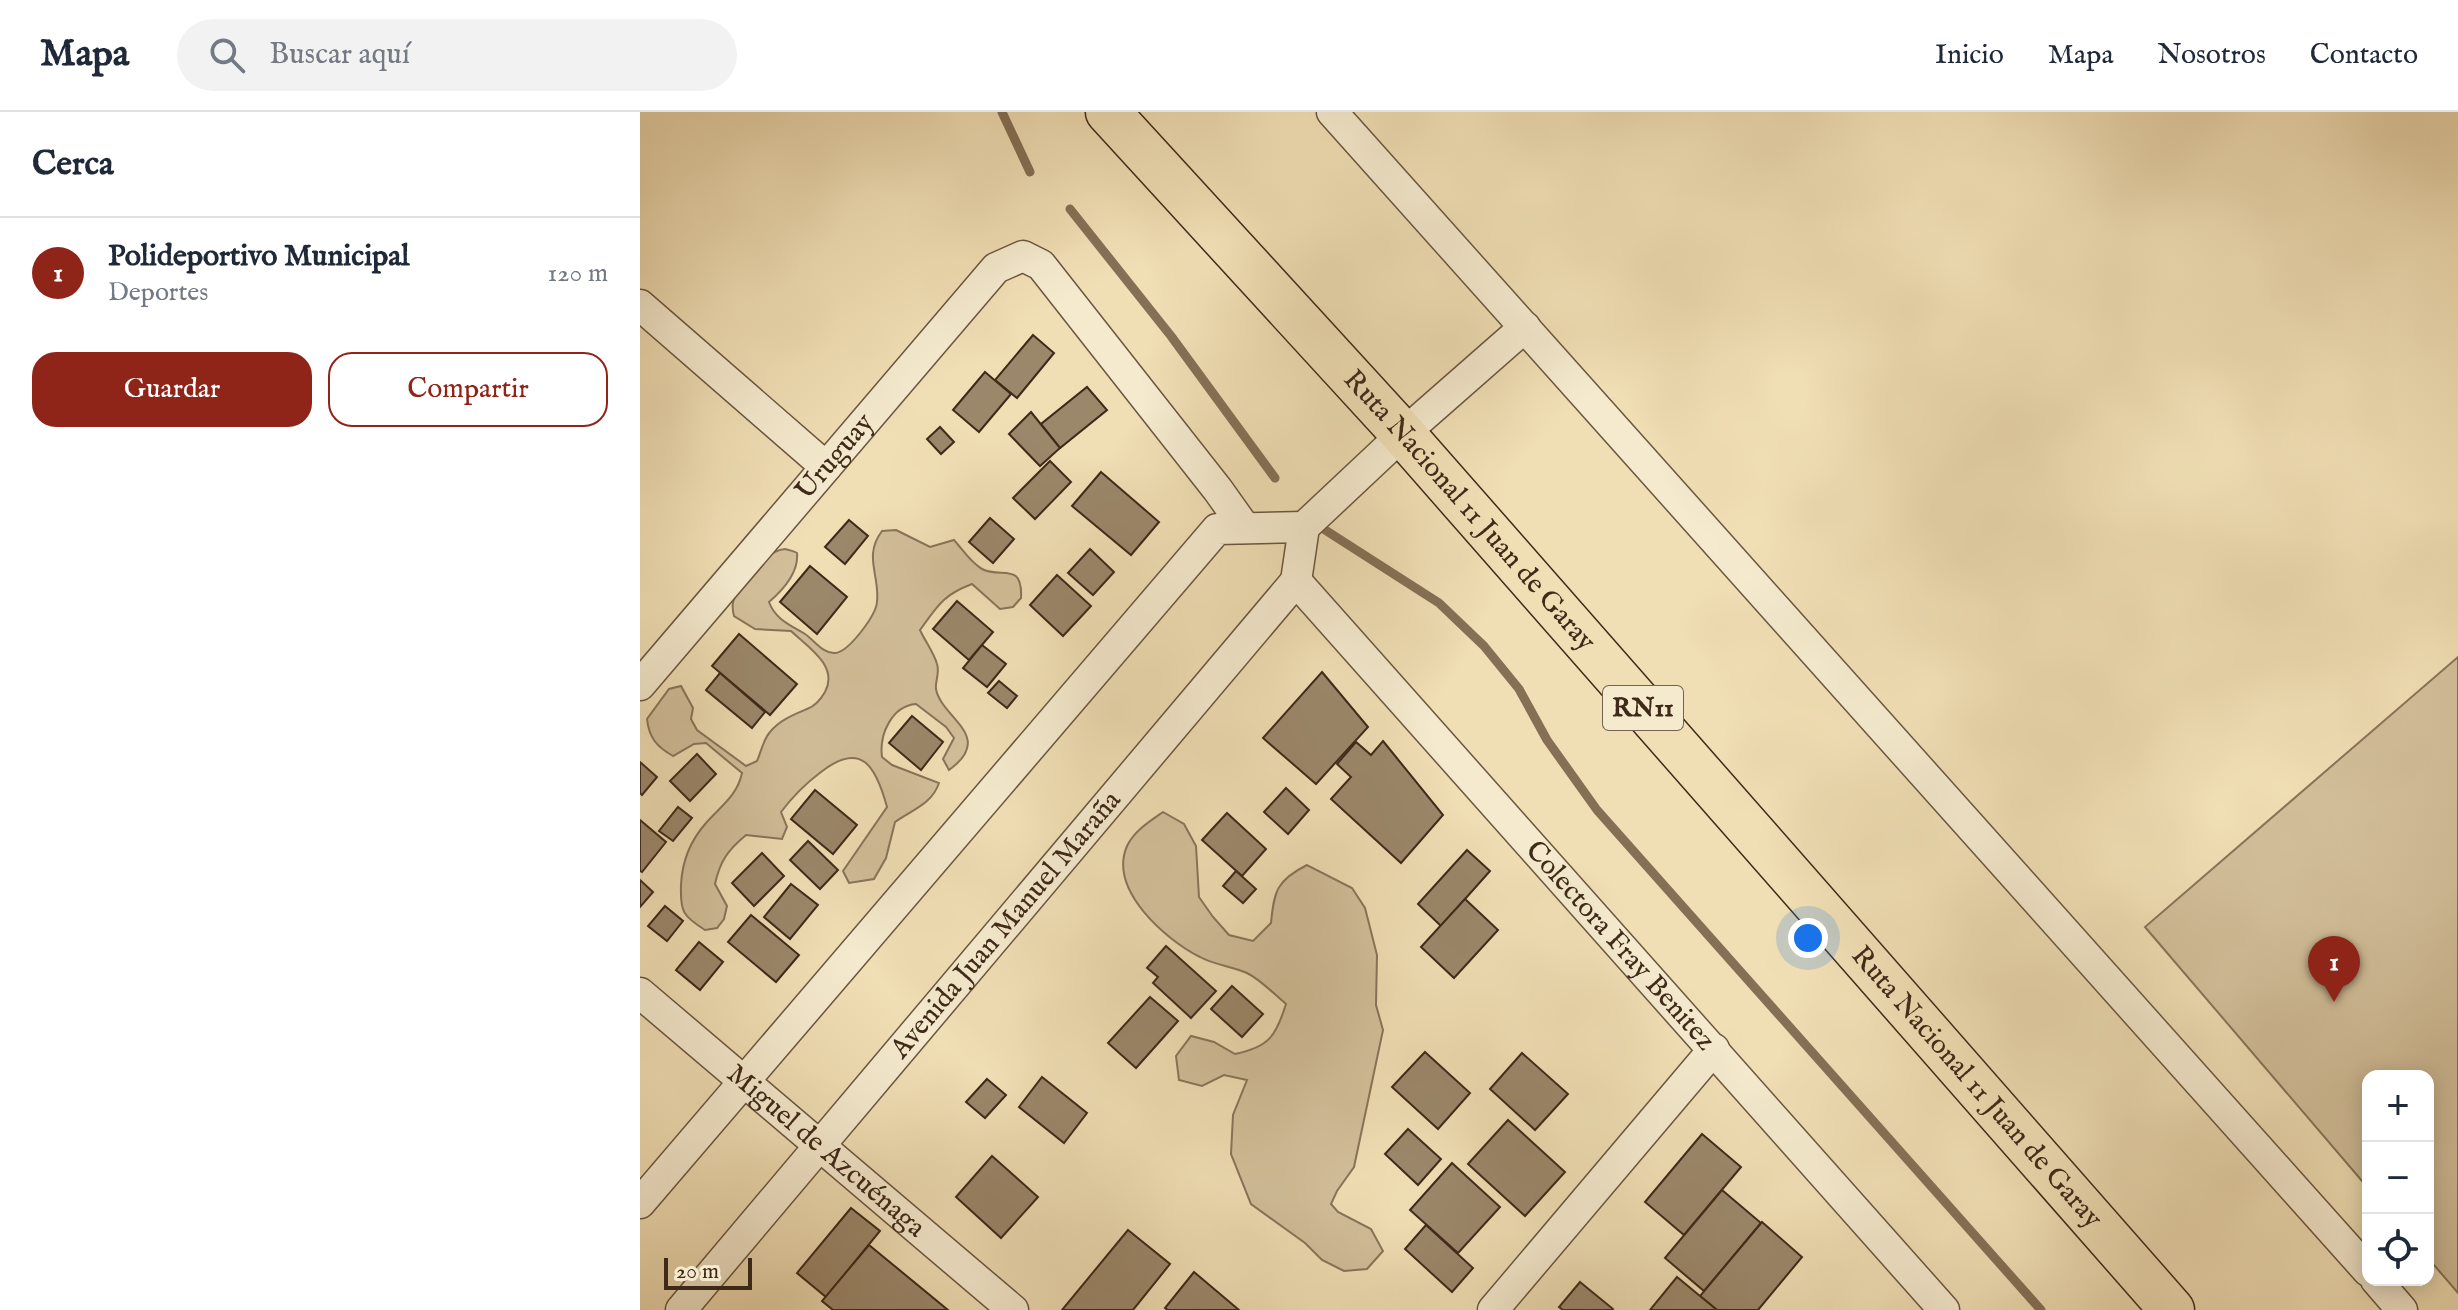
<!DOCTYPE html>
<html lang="es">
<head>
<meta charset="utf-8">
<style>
  body { margin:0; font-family:"IM FELL English",serif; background:#f2f2f3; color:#1f2937 }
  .controls { position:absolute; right:24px; bottom:24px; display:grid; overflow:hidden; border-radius:16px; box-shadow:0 4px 20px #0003 }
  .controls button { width:72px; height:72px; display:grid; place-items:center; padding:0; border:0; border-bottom:2px solid #e0e1e3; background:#fff; color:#1f2937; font:40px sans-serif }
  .scale { position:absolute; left:24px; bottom:20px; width:88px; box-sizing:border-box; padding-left:8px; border:4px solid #3f2919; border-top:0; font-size:22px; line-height:28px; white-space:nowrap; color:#3f2919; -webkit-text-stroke:6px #f5eace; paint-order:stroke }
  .you { position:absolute; left:1168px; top:826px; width:28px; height:28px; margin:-20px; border:6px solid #fff; border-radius:50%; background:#1a73e8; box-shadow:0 0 0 12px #1a73e833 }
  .badge { display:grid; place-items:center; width:52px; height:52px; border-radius:50%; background:#8f2418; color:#fff; font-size:26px; font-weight:700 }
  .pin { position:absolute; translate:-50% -66px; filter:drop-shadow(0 2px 4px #0008) }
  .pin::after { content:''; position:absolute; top:42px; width:28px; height:24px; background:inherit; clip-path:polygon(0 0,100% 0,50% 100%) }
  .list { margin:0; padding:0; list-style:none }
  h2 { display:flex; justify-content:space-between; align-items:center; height:104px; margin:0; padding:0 32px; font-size:34px }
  h2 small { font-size:26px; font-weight:400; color:#747a83 }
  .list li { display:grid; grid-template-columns:52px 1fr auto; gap:24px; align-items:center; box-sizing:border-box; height:112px; padding:0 32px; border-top:2px solid #e0e1e3 }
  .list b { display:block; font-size:30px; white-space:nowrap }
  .list p { margin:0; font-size:26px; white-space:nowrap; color:#747a83 }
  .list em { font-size:26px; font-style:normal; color:#747a83 }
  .actions { display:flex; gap:16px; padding:24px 32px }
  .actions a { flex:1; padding:18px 0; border:2px solid #8f2418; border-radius:24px; text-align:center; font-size:28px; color:#8f2418 }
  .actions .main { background:#8f2418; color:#fff }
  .icon { flex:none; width:44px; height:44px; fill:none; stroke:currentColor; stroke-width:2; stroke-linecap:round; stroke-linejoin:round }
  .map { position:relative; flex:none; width:1818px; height:1198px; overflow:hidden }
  header { display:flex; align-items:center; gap:48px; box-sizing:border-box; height:112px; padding:0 40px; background:#fff; border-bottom:2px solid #e0e1e3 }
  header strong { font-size:38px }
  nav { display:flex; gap:44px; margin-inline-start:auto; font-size:28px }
  .search { width:560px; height:72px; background:#f2f2f3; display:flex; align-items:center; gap:20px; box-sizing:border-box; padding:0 28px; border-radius:44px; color:#747a83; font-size:30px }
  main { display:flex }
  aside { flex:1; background:#fff }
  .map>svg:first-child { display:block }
  .green { fill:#d2bf9a; stroke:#88745a; stroke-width:2 }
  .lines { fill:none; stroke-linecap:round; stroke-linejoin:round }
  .stream { stroke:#857056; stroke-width:9 }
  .building { fill:#9b876a; stroke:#3f2919; stroke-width:2 }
  .minor-casing { stroke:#6b5640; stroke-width:33 }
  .highway-casing { stroke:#3f2919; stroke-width:47 }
  .minor { stroke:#f5eace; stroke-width:30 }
  .highway { stroke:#f0deb4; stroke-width:44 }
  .labels { text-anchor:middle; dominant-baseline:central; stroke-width:6; stroke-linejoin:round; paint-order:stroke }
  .shield { fill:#f5eace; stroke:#76634f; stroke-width:2 }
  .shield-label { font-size:26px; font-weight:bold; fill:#3f2919 }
  .street-label { font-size:28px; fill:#3f2919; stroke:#f5eace }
</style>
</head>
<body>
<header>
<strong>Mapa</strong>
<div class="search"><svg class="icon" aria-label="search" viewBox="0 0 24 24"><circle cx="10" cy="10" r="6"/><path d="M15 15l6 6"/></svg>Buscar aquí</div>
<nav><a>Inicio</a><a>Mapa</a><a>Nosotros</a><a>Contacto</a></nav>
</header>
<main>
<aside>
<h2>Cerca<small></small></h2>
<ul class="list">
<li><span class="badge">1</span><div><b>Polideportivo Municipal</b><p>Deportes</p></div><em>120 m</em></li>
</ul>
<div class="actions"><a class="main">Guardar</a><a>Compartir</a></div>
</aside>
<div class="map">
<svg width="1818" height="1198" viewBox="0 0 1818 1198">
  <rect width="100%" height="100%" fill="#f0deb4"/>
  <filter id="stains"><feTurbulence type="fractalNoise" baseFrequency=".0025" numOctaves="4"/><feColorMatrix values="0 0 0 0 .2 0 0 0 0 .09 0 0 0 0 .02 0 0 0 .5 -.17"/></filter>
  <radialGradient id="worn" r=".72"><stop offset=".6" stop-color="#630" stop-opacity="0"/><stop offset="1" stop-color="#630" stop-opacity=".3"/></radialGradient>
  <g class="green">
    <path d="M256,418l34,17 24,-7c9,10 17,23 28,29 19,10 41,-8 39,29l-8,9 -13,2 -28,-25c-29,11 -34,21 -52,46 5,11 14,23 17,34 3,9 -2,17 -1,25 5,29 60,47 13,81l-6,-11 11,-21 -8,-11 -30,-23c-24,2 -37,30 -34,53l10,8 47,18c-7,21 -27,27 -44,39l-9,36 -12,21 -25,4 -6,-12 44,-64c-11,-40 -25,-67 -66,-35 -16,12 -28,24 -40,40l6,15 -5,12 -36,-4c-18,15 -26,26 -31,49l12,22 -3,13 -7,9 -12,2c-22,-14 -25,-18 -24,-45 1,-23 9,-44 25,-62 15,-17 31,-27 36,-50l-36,-30 -12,1 -21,12c-16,-9 -24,-18 -26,-37l22,-30 12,-3 12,22 -2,11 6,11 49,36 11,-5c4,-9 6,-21 13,-29 10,-12 23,-17 37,-23 8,-3 14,-10 18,-17 14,-26 -17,-45 -34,-61l-36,-2 -21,-13c-1,-4 -2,-9 -1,-13 3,-18 33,-53 52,-54 1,0 11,3 12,4 2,20 -14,37 -28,49 6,17 21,23 36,32 9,6 18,20 30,19 14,-1 41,-38 42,-51 3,-27 -14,-46 5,-71z"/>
    <path d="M1818,545v636l-30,-35v-182h-60v112l-223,-261z"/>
    <path d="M523,700l21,12 12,22 3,51 14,20 16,18 24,6 18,-18c3,-32 6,-43 36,-58l45,23 13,20 12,47 -1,50 7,25 -29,137 -17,24 -6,13 7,8 33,17 12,22 -16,18 -23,2 -22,-11 -17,-17 -54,-39 -20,-50 2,-39 14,-35 -23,-5 -22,11 -23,-6 -3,-24 15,-20 23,6 21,12c34,-7 41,-18 51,-50 -12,-10 -25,-24 -39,-31 -15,-7 -33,-8 -47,-16 -34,-17 -92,-67 -73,-111 7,-15 23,-25 36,-34z"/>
  </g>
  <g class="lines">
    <g class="stream">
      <path d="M362,0l28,60"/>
      <path d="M430,97l101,127 104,142"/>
      <path d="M682,416l117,75 45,43 35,43 28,51 50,70 444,500"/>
    </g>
  </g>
  <g class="building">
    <path d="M393,223l21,18 -37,45 -22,-18z"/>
    <path d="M345,260l26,22 -32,38 -26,-22z"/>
    <path d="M447,275l20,23 -47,38 -19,-24z"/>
    <path d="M391,300l29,36 -20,18 -31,-32z"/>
    <path d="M300,315l14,15 -13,12 -14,-15z"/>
    <path d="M410,349l21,21 -36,37 -22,-21z"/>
    <path d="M461,360l58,50 -28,33 -59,-49z"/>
    <path d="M350,406l24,21 -21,24 -24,-21z"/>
    <path d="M209,408l19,16 -23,28 -20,-17z"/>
    <path d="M450,437l24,23 -21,23 -25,-22z"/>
    <path d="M170,454l37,31 -30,37 -37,-32z"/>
    <path d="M417,463l34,31 -28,30 -33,-31z"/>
    <path d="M317,489l36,31 -24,28 -36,-31z"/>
    <path d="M99,522l58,50 -27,31 -58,-49z"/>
    <path d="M342,533l24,19 -19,23 -24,-19z"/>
    <path d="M682,560l46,55 -52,57 -53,-46z"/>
    <path d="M80,561l45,39 -13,16 -46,-38z"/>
    <path d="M359,569l18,15 -10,12 -19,-15z"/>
    <path d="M272,604l31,26 -22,28 -32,-27z"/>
    <path d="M743,629l60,74 -42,48 -70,-64 20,-22 -14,-13 19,-22 15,13z"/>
    <path d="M57,642l19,20 -26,27 -20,-20z"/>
    <path d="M0,650l17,15 -15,18 -2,-2z"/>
    <path d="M646,676l23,22 -21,24 -24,-22z"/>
    <path d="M175,678l42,35 -24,29 -42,-35z"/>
    <path d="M38,695l14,11 -19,23 -14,-10z"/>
    <path d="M587,701l39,36 -24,27 -40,-36z"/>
    <path d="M0,708l26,22 -24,30 -2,-1z"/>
    <path d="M168,729l30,29 -18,19 -30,-29z"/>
    <path d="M827,738l23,21 -49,55 -23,-22z"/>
    <path d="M122,741l22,23 -30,30 -22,-23z"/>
    <path d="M596,759l20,18 -13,14 -20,-17z"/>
    <path d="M0,768l13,12 -13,15z"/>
    <path d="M151,772l27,21 -28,34 -26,-22z"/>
    <path d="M825,787l33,31 -44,48 -33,-31z"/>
    <path d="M25,794l18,15 -16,20 -19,-15z"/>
    <path d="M111,803l48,40 -23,27 -48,-40z"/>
    <path d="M59,830l24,20 -23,28 -24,-20z"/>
    <path d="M526,834l50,45 -25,27 -38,-35 5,-6 -11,-9z"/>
    <path d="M592,874l31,28 -21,23 -31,-28z"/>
    <path d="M510,885l28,24 -42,47 -28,-25z"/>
    <path d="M785,940l45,41 -32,36 -46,-42z"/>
    <path d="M882,941l46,41 -33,36 -45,-41z"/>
    <path d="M402,965l45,36 -23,30 -45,-36z"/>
    <path d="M347,967l19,16 -21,23 -19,-16z"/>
    <path d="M868,1008l57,52 -40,44 -57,-52z"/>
    <path d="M768,1017l33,30 -23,26 -33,-31z"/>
    <path d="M1062,1022l39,33 -57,68 -39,-33z"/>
    <path d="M352,1044l46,41 -37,41 -45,-41z"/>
    <path d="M812,1051l48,44 -42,46 -48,-43z"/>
    <path d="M1082,1078l39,33 -57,68 -39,-33z"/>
    <path d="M211,1096l29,23 -54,66 -29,-24z"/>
    <path d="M1122,1110l40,35 -44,53h-41l-17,-14z"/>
    <path d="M786,1113l47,43 -21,24 -47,-43z"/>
    <path d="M488,1118l42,34 -37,46h-71z"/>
    <path d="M229,1133l79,65h-115l-11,-9z"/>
    <path d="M554,1160l45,38h-71l-3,-2z"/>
    <path d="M1037,1165l23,19 17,14h-67z"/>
    <path d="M940,1170l33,27 -1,1h-49l-4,-3z"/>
  </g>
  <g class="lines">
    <g class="minor-casing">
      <g id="minor">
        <path d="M692,0l1036,1159"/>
        <path d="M0,193l186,162"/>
        <path id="s1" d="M656,469l648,729"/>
        <path id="s2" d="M0,573l356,-417 27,-12 18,9 177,225 27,38"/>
        <path id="s3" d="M0,881l373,317"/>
        <path d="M0,1091l577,-674 87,-2"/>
        <path d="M1736,1168l26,30"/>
        <path id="s4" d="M41,1198l615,-729 8,-54 99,-93 122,-107"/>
        <path d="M853,1198l221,-261"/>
      </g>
    </g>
    <g class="highway-casing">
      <g id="highway">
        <path id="s5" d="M468,0l295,322 769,876"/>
      </g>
    </g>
    <use href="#minor" class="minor"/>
    <use href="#highway" class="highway"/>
  </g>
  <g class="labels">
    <rect class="shield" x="963" y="574" width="80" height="44" rx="6"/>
    <g class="shield-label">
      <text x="1003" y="596">RN11</text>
    </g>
    <g class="street-label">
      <text stroke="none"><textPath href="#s2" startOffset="300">Uruguay</textPath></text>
      <text stroke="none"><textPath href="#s5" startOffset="538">Ruta Nacional 11 Juan de Garay</textPath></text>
      <text stroke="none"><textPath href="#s4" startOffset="504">Avenida Juan Manuel Maraña</textPath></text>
      <text stroke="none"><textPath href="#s1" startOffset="488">Colectora Fray Benitez</textPath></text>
      <text stroke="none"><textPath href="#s5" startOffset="1306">Ruta Nacional 11 Juan de Garay</textPath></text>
      <text stroke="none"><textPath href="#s3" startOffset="244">Miguel de Azcuénaga</textPath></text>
    </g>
  </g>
  <rect width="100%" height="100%" filter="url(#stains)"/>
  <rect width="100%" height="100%" fill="url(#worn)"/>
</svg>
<div class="controls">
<button>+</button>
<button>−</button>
<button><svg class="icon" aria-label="locate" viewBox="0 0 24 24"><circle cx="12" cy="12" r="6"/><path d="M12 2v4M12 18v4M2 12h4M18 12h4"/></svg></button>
</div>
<div class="scale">20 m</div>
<div class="you"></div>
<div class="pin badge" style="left:1694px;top:890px">1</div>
</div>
</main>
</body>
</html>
